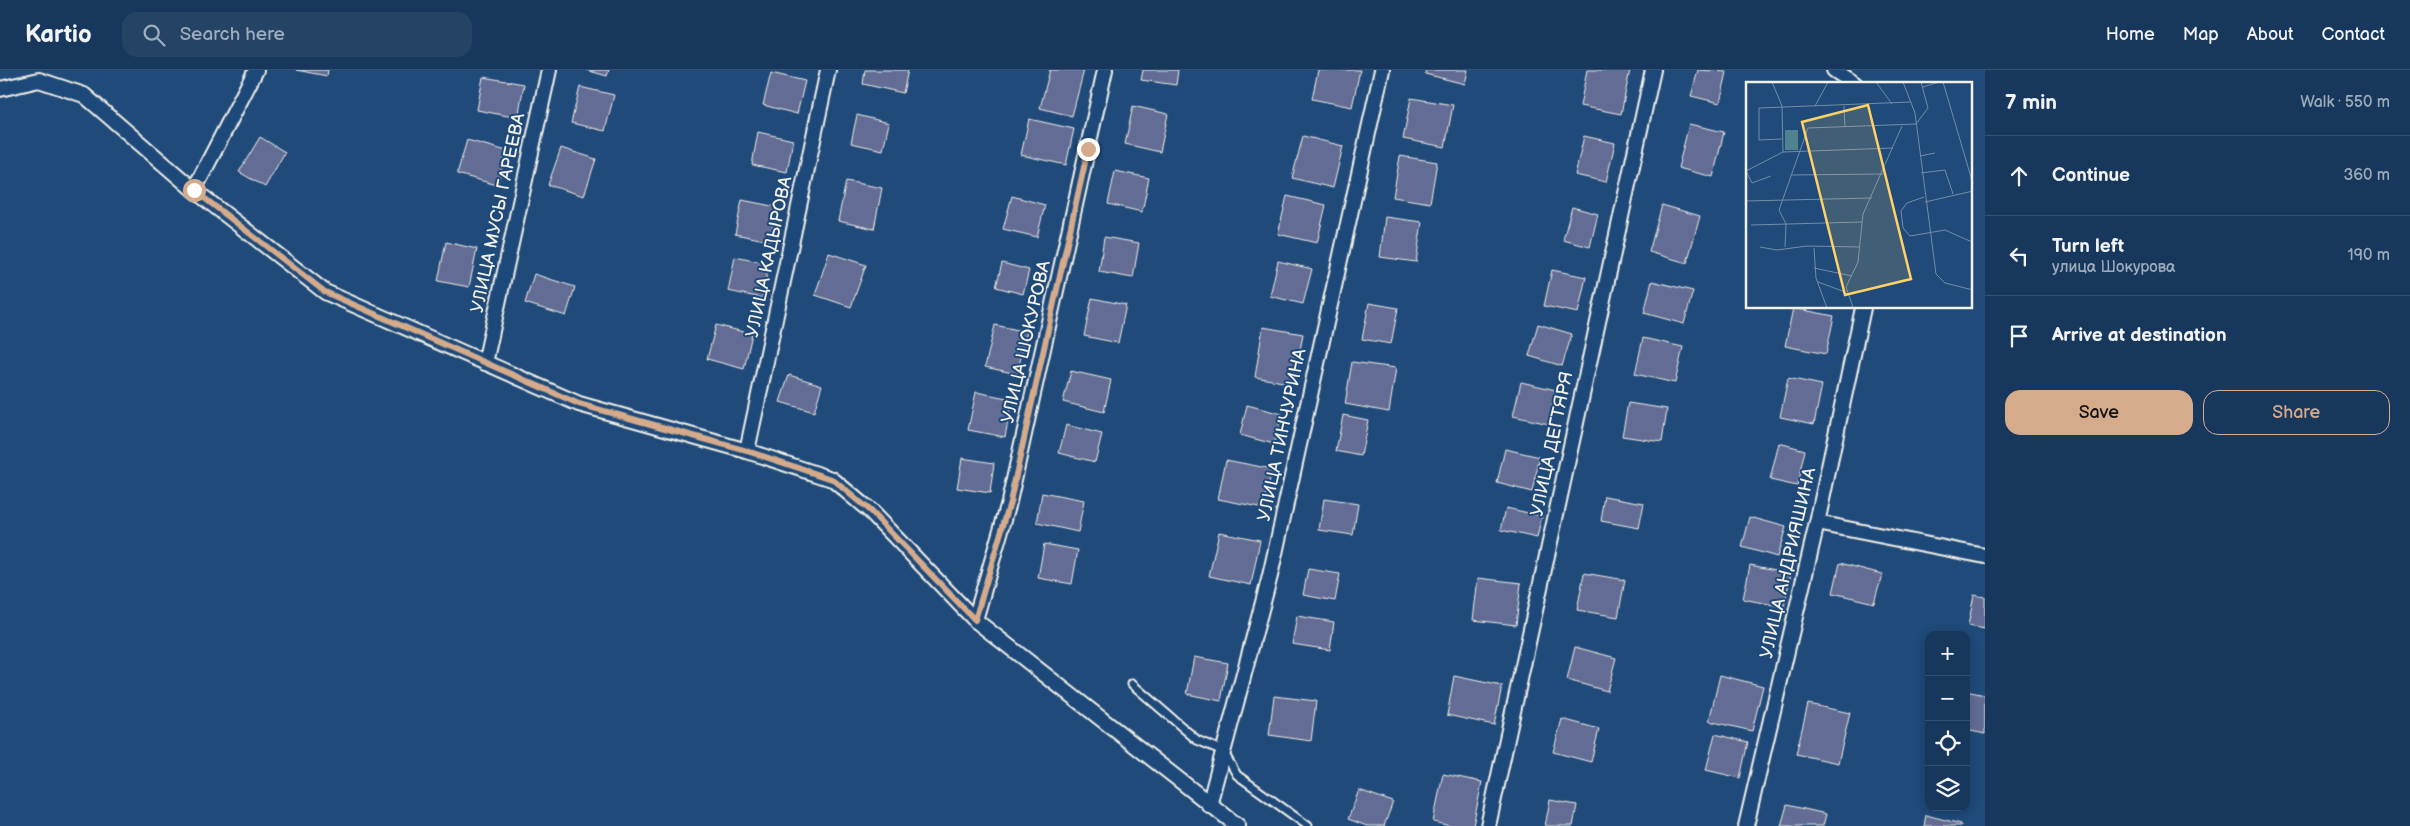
<!DOCTYPE html>
<html lang="en">
<head>
<meta charset="utf-8">
<style>
  body { margin:0; font-family:"Balsamiq Sans",sans-serif; background:#244365; color:#f1f3f6 }
  .controls { position:absolute; right:15px; bottom:15px; display:grid; overflow:hidden; border-radius:10px; box-shadow:0 2px 12px #0003 }
  .controls button { width:45px; height:45px; display:grid; place-items:center; padding:0; border:0; border-bottom:1px solid #365272; background:#17385c; color:#f1f3f6; font:25px sans-serif }
  .stop { position:absolute; width:15px; height:15px; margin:-11px; border:4px solid #d6ab8b; border-radius:50%; background:#fff }
  .stop.end { background:#d6ab8b; border-color:#fff; box-shadow:0 1px 5px #0008 }
  .list { margin:0; padding:0; list-style:none }
  h2 { display:flex; justify-content:space-between; align-items:center; height:65px; margin:0; padding:0 20px; font-size:21px }
  h2 small { font-size:16px; font-weight:400; color:#9eacbb }
  .list li { display:grid; grid-template-columns:32px 1fr auto; gap:15px; align-items:center; box-sizing:border-box; height:80px; padding:0 20px; border-top:1px solid #365272 }
  .list b { display:block; font-size:19px; white-space:nowrap }
  .list p { margin:0; font-size:16px; white-space:nowrap; color:#9eacbb }
  .list em { font-size:16px; font-style:normal; color:#9eacbb }
  .actions { display:flex; gap:10px; padding:15px 20px }
  .actions a { flex:1; padding:11px 0; border:1px solid #d6ab8b; border-radius:15px; text-align:center; font-size:18px; color:#d6ab8b }
  .actions .main { background:#d6ab8b; color:#111 }
  .icon { flex:none; width:28px; height:28px; fill:none; stroke:currentColor; stroke-width:2; stroke-linecap:round; stroke-linejoin:round }
  .map { position:relative; flex:none; width:1985px; height:756px; overflow:hidden }
  header { display:flex; align-items:center; gap:30px; box-sizing:border-box; height:70px; padding:0 25px; background:#17385c; border-bottom:1px solid #365272 }
  header strong { font-size:24px }
  nav { display:flex; gap:28px; margin-inline-start:auto; font-size:18px }
  .search { width:350px; height:45px; background:#244365; display:flex; align-items:center; gap:12px; box-sizing:border-box; padding:0 18px; border-radius:15px; color:#9eacbb; font-size:19px }
  main { display:flex }
  aside { flex:1; background:#17385c }
  .map>svg:first-child { display:block }
  .building { fill:#646c94; stroke:#f4f1e8 }
  .lines { fill:none; stroke-linecap:round; stroke-linejoin:round }
  .service-casing { stroke:#f4f1e8; stroke-width:11 }
  .minor-casing { stroke:#f4f1e8; stroke-width:18 }
  .service { stroke:#1f4a7a; stroke-width:7 }
  .minor { stroke:#1f4a7a; stroke-width:14 }
  .route { stroke:#d6ab8b; stroke-width:6 }
  .labels { text-anchor:middle; dominant-baseline:central; stroke-width:4; stroke-linejoin:round; paint-order:stroke }
  .street-label { font-size:18px; fill:#f4f1e8; stroke:#1f4a7a }
  .inset-road { fill:none; stroke:#748da6; stroke-width:1 }
  .view { fill:#ffd166; fill-opacity:0.15; stroke:#ffd166; stroke-width:2.5 }
  .inset-edge { fill:none; stroke:#f4f1e8; stroke-width:2.5 }
</style>
</head>
<body>
<header>
<strong>Kartio</strong>
<div class="search"><svg class="icon" aria-label="search" viewBox="0 0 24 24"><circle cx="10" cy="10" r="6"/><path d="M15 15l6 6"/></svg>Search here</div>
<nav><a>Home</a><a>Map</a><a>About</a><a>Contact</a></nav>
</header>
<main>
<div class="map">
<svg width="1985" height="756" viewBox="0 0 1985 756">
  <rect width="100%" height="100%" fill="#1f4a7a"/>
  <filter id="ink" filterUnits="userSpaceOnUse"><feTurbulence type="fractalNoise" baseFrequency=".02" numOctaves="2"/><feDisplacementMap in="SourceGraphic" scale="10" xChannelSelector="R" yChannelSelector="G"/><feConvolveMatrix kernelMatrix="1 2 1 2 8 2 1 2 1" color-interpolation-filters="sRGB"/></filter>
  <g filter="url(#ink)">
    <g class="building">
      <path d="M296,0h32l-1,6z"/>
      <path d="M586,0h23l-2,6z"/>
      <path d="M865,0h43l-5,23 -40,-9z"/>
      <path d="M1050,0h34l-12,46 -32,-8z"/>
      <path d="M1143,0h35l-2,15 -35,-5z"/>
      <path d="M1318,0h42l-8,37 -40,-8z"/>
      <path d="M1426,0h42l-3,14 -40,-10z"/>
      <path d="M1587,0h43l-9,44 -41,-8z"/>
      <path d="M1698,0l29,2 -7,31 -29,-7z"/>
      <path d="M771,3l34,8 -8,33 -34,-9z"/>
      <path d="M483,7l41,7 -6,34 -41,-8z"/>
      <path d="M580,17l34,8 -9,36 -34,-8z"/>
      <path d="M1411,28l42,7 -8,42 -42,-8z"/>
      <path d="M1133,36l35,8 -8,38 -35,-8z"/>
      <path d="M857,45l32,8 -6,27 -32,-7z"/>
      <path d="M1029,49l45,10 -8,36 -45,-10z"/>
      <path d="M1689,54l35,8 -11,45 -35,-9z"/>
      <path d="M758,62l35,8 -6,32 -35,-7z"/>
      <path d="M1303,66l40,10 -10,42 -41,-10z"/>
      <path d="M1584,66l31,7 -9,39 -31,-7z"/>
      <path d="M260,67l25,15 -20,35 -26,-15z"/>
      <path d="M467,70l40,11 -10,34 -40,-11z"/>
      <path d="M561,78l35,11 -12,37 -36,-11z"/>
      <path d="M1400,86l37,6 -7,41 -37,-6z"/>
      <path d="M1115,101l34,7 -7,34 -34,-8z"/>
      <path d="M846,111l36,7 -8,41 -36,-8z"/>
      <path d="M1012,126l33,9 -8,32 -34,-8z"/>
      <path d="M1287,126l39,9 -9,38 -39,-9z"/>
      <path d="M742,130l35,7 -7,34 -35,-7z"/>
      <path d="M1662,135l38,11 -13,47 -38,-11z"/>
      <path d="M1572,137l26,7 -8,33 -27,-7z"/>
      <path d="M1385,147l37,5 -6,40 -36,-5z"/>
      <path d="M1104,167l35,6 -6,35 -34,-6z"/>
      <path d="M446,172l31,7 -8,38 -31,-6z"/>
      <path d="M829,183l37,12 -15,42 -36,-12z"/>
      <path d="M735,187l34,7 -7,34 -34,-7z"/>
      <path d="M1278,191l34,8 -9,35 -33,-8z"/>
      <path d="M1002,193l27,7 -6,24 -27,-7z"/>
      <path d="M1552,200l34,7 -8,36 -34,-7z"/>
      <path d="M534,204l41,13 -9,29 -41,-13z"/>
      <path d="M1652,211l41,10 -9,33 -40,-11z"/>
      <path d="M1092,228l34,7 -8,38 -34,-7z"/>
      <path d="M1369,233l29,5 -7,36 -29,-5z"/>
      <path d="M1793,238l41,8 -8,38 -41,-8z"/>
      <path d="M1538,254l34,10 -10,32 -33,-10z"/>
      <path d="M716,255l36,9 -8,35 -37,-10z"/>
      <path d="M995,255l32,7 -10,42 -32,-7z"/>
      <path d="M1263,257l40,7 -9,50 -39,-7z"/>
      <path d="M1643,268l40,9 -8,36 -40,-9z"/>
      <path d="M1352,292l44,6 -7,44 -44,-8z"/>
      <path d="M1071,301l40,9 -7,32 -41,-10z"/>
      <path d="M789,305l33,10 -8,27 -34,-10z"/>
      <path d="M1788,308l34,7 -8,39 -34,-7z"/>
      <path d="M1521,312l35,8 -7,34 -36,-8z"/>
      <path d="M976,322l36,7 -7,38 -37,-7z"/>
      <path d="M1628,333l39,6 -5,33 -40,-6z"/>
      <path d="M1247,335l35,9 -8,30 -34,-9z"/>
      <path d="M1343,345l25,5 -7,36 -25,-5z"/>
      <path d="M1066,355l36,9 -7,28 -36,-9z"/>
      <path d="M1779,373l26,7 -8,36 -27,-6z"/>
      <path d="M1505,379l35,8 -8,35 -35,-9z"/>
      <path d="M962,388l32,5 -4,30 -33,-5z"/>
      <path d="M1226,390l46,9 -8,39 -46,-9z"/>
      <path d="M1042,423l42,8 -6,31 -41,-9z"/>
      <path d="M1605,426l39,7 -5,25 -38,-7z"/>
      <path d="M1324,429l34,5 -5,31 -34,-5z"/>
      <path d="M1506,438l36,8 -5,22 -36,-8z"/>
      <path d="M1750,447l36,10 -9,30 -35,-10z"/>
      <path d="M1219,462l41,8 -9,45 -42,-9z"/>
      <path d="M1044,474l34,6 -6,34 -34,-6z"/>
      <path d="M1840,493l42,11 -8,29 -41,-10z"/>
      <path d="M1750,495l41,8 -7,34 -41,-8z"/>
      <path d="M1308,499l32,5 -5,27 -32,-6z"/>
      <path d="M1584,503l41,7 -7,37 -41,-7z"/>
      <path d="M1478,508l43,5 -5,42 -43,-5z"/>
      <path d="M1974,525l11,2v32l-17,-3z"/>
      <path d="M1297,546l37,6 -4,28 -38,-6z"/>
      <path d="M1575,577l41,11 -9,33 -40,-11z"/>
      <path d="M1194,587l34,6 -7,38 -34,-7z"/>
      <path d="M1720,605l43,11 -11,45 -43,-10z"/>
      <path d="M1454,606l48,10 -8,39 -47,-10z"/>
      <path d="M1966,621l19,4v39l-19,-4z"/>
      <path d="M1274,626l42,5 -5,40 -42,-6z"/>
      <path d="M1808,634l42,9 -12,50 -42,-9z"/>
      <path d="M1562,649l37,10 -8,33 -38,-10z"/>
      <path d="M1715,664l33,8 -8,36 -34,-8z"/>
      <path d="M1443,704l39,8 -9,44h-22l-18,-4z"/>
      <path d="M1359,720l34,12 -9,24h-17l-19,-7z"/>
      <path d="M1550,730l27,5 -4,21h-28z"/>
      <path d="M1787,735l39,9 -3,12h-42z"/>
      <path d="M1926,745l35,9v2h-37z"/>
    </g>
    <g class="lines">
      <g class="service-casing">
        <path id="service" d="M1132,614l65,56 26,11 14,24 71,51"/>
      </g>
      <g class="minor-casing">
        <g id="minor">
          <path d="M1834,0l21,14"/>
          <path d="M0,19l39,-9 45,15 110,95 131,102 254,112 168,47 85,28 38,32 105,109 263,206"/>
          <path d="M194,120l62,-120"/>
          <path d="M485,293l64,-293"/>
          <path d="M747,381l81,-381"/>
          <path d="M1817,453l168,33"/>
          <path d="M975,550l34,-118 96,-432"/>
          <path d="M1209,735l61,-229 112,-506"/>
          <path d="M1488,756l165,-756"/>
          <path d="M1746,756l71,-303 46,-215"/>
        </g>
      </g>
      <use href="#service" class="service"/>
      <use href="#minor" class="minor"/>
    </g>
  </g>
  <g class="lines" filter="url(#ink)">
    <path class="route" d="M194,120l131,102 254,112 168,47 85,28 38,32 105,109 35,-118 78,-353"/>
  </g>
  <g class="labels">
    <g class="street-label">
      <text transform="translate(498 143) rotate(-78)">УЛИЦА МУСЫ ГАРЕЕВА</text>
      <text transform="translate(769 187) rotate(-78)">УЛИЦА КАДЫРОВА</text>
      <text transform="translate(1026 272) rotate(-77)">УЛИЦА ШОКУРОВА</text>
      <text transform="translate(1282 365) rotate(-78)">УЛИЦА ТИНЧУРИНА</text>
      <text transform="translate(1552 374) rotate(-78)">УЛИЦА ДЕГТЯРЯ</text>
      <text transform="translate(1788 493) rotate(-77)">УЛИЦА АНДРИЯШИНА</text>
    </g>
  </g>
  <g transform="translate(1746 12)">
    <rect width="226" height="226" fill="#1f4a7a"/>
    <path d="M39,48h13v20h-13z" fill="#4f8390"/>
    <path class="inset-road" d="M130,0l16,22M157,0l12,31 21,161 9,9 28,7M197,0l30,102M177,5l16,-5M69,24l13,-24M98,24l1,21M36,57l-23,1v-32l152,-6M37,70l110,-4M174,74l15,-3M0,89l37,-19 -1,-46 -10,-24M0,89l6,12 19,-7M175,91l24,-3 8,24M46,93l91,-1M178,115l-17,6 -6,8 2,17 7,8 35,-6 27,12M0,119l126,-3M179,120l48,-11M5,143l111,-3M14,165l17,3 30,-4 53,1M39,165l1,-23 -7,-14 29,-82 108,-4 12,-16 -7,-26M68,166l2,30 11,30M68,186l38,8M72,200l27,10M107,225l-7,-20 12,-25 5,-48 39,-88"/>
    <path class="view" d="M122,23l43,174 -66,16 -43,-173z"/>
    <rect width="226" height="226" class="inset-edge"/>
  </g>
</svg>
<div class="controls">
<button>+</button>
<button>−</button>
<button><svg class="icon" aria-label="locate" viewBox="0 0 24 24"><circle cx="12" cy="12" r="6"/><path d="M12 2v4M12 18v4M2 12h4M18 12h4"/></svg></button>
<button><svg class="icon" aria-label="layers" viewBox="0 0 24 24"><path d="M12 4l9 5-9 5-9-5zM3 14l9 5 9-5"/></svg></button>
</div>
<div class="stop" style="left:194px;top:120px"></div>
<div class="stop end" style="left:1088px;top:79px"></div>
</div>
<aside>
<h2>7 min<small>Walk · 550 m</small></h2>
<ul class="list">
<li><svg class="icon" aria-label="ahead" viewBox="0 0 24 24"><path d="M12 20V5M6 11l6-6 6 6"/></svg><div><b>Continue</b></div><em>360 m</em></li>
<li><svg class="icon" aria-label="left" viewBox="0 0 24 24"><path d="M17 20v-9H6M10 6l-5 5 5 5"/></svg><div><b>Turn left</b><p>улица Шокурова</p></div><em>190 m</em></li>
<li><svg class="icon" aria-label="arrive" viewBox="0 0 24 24"><path d="M6 21V4h12l-3 4 3 4H6"/></svg><div><b>Arrive at destination</b></div></li>
</ul>
<div class="actions"><a class="main">Save</a><a>Share</a></div>
</aside>
</main>
</body>
</html>
